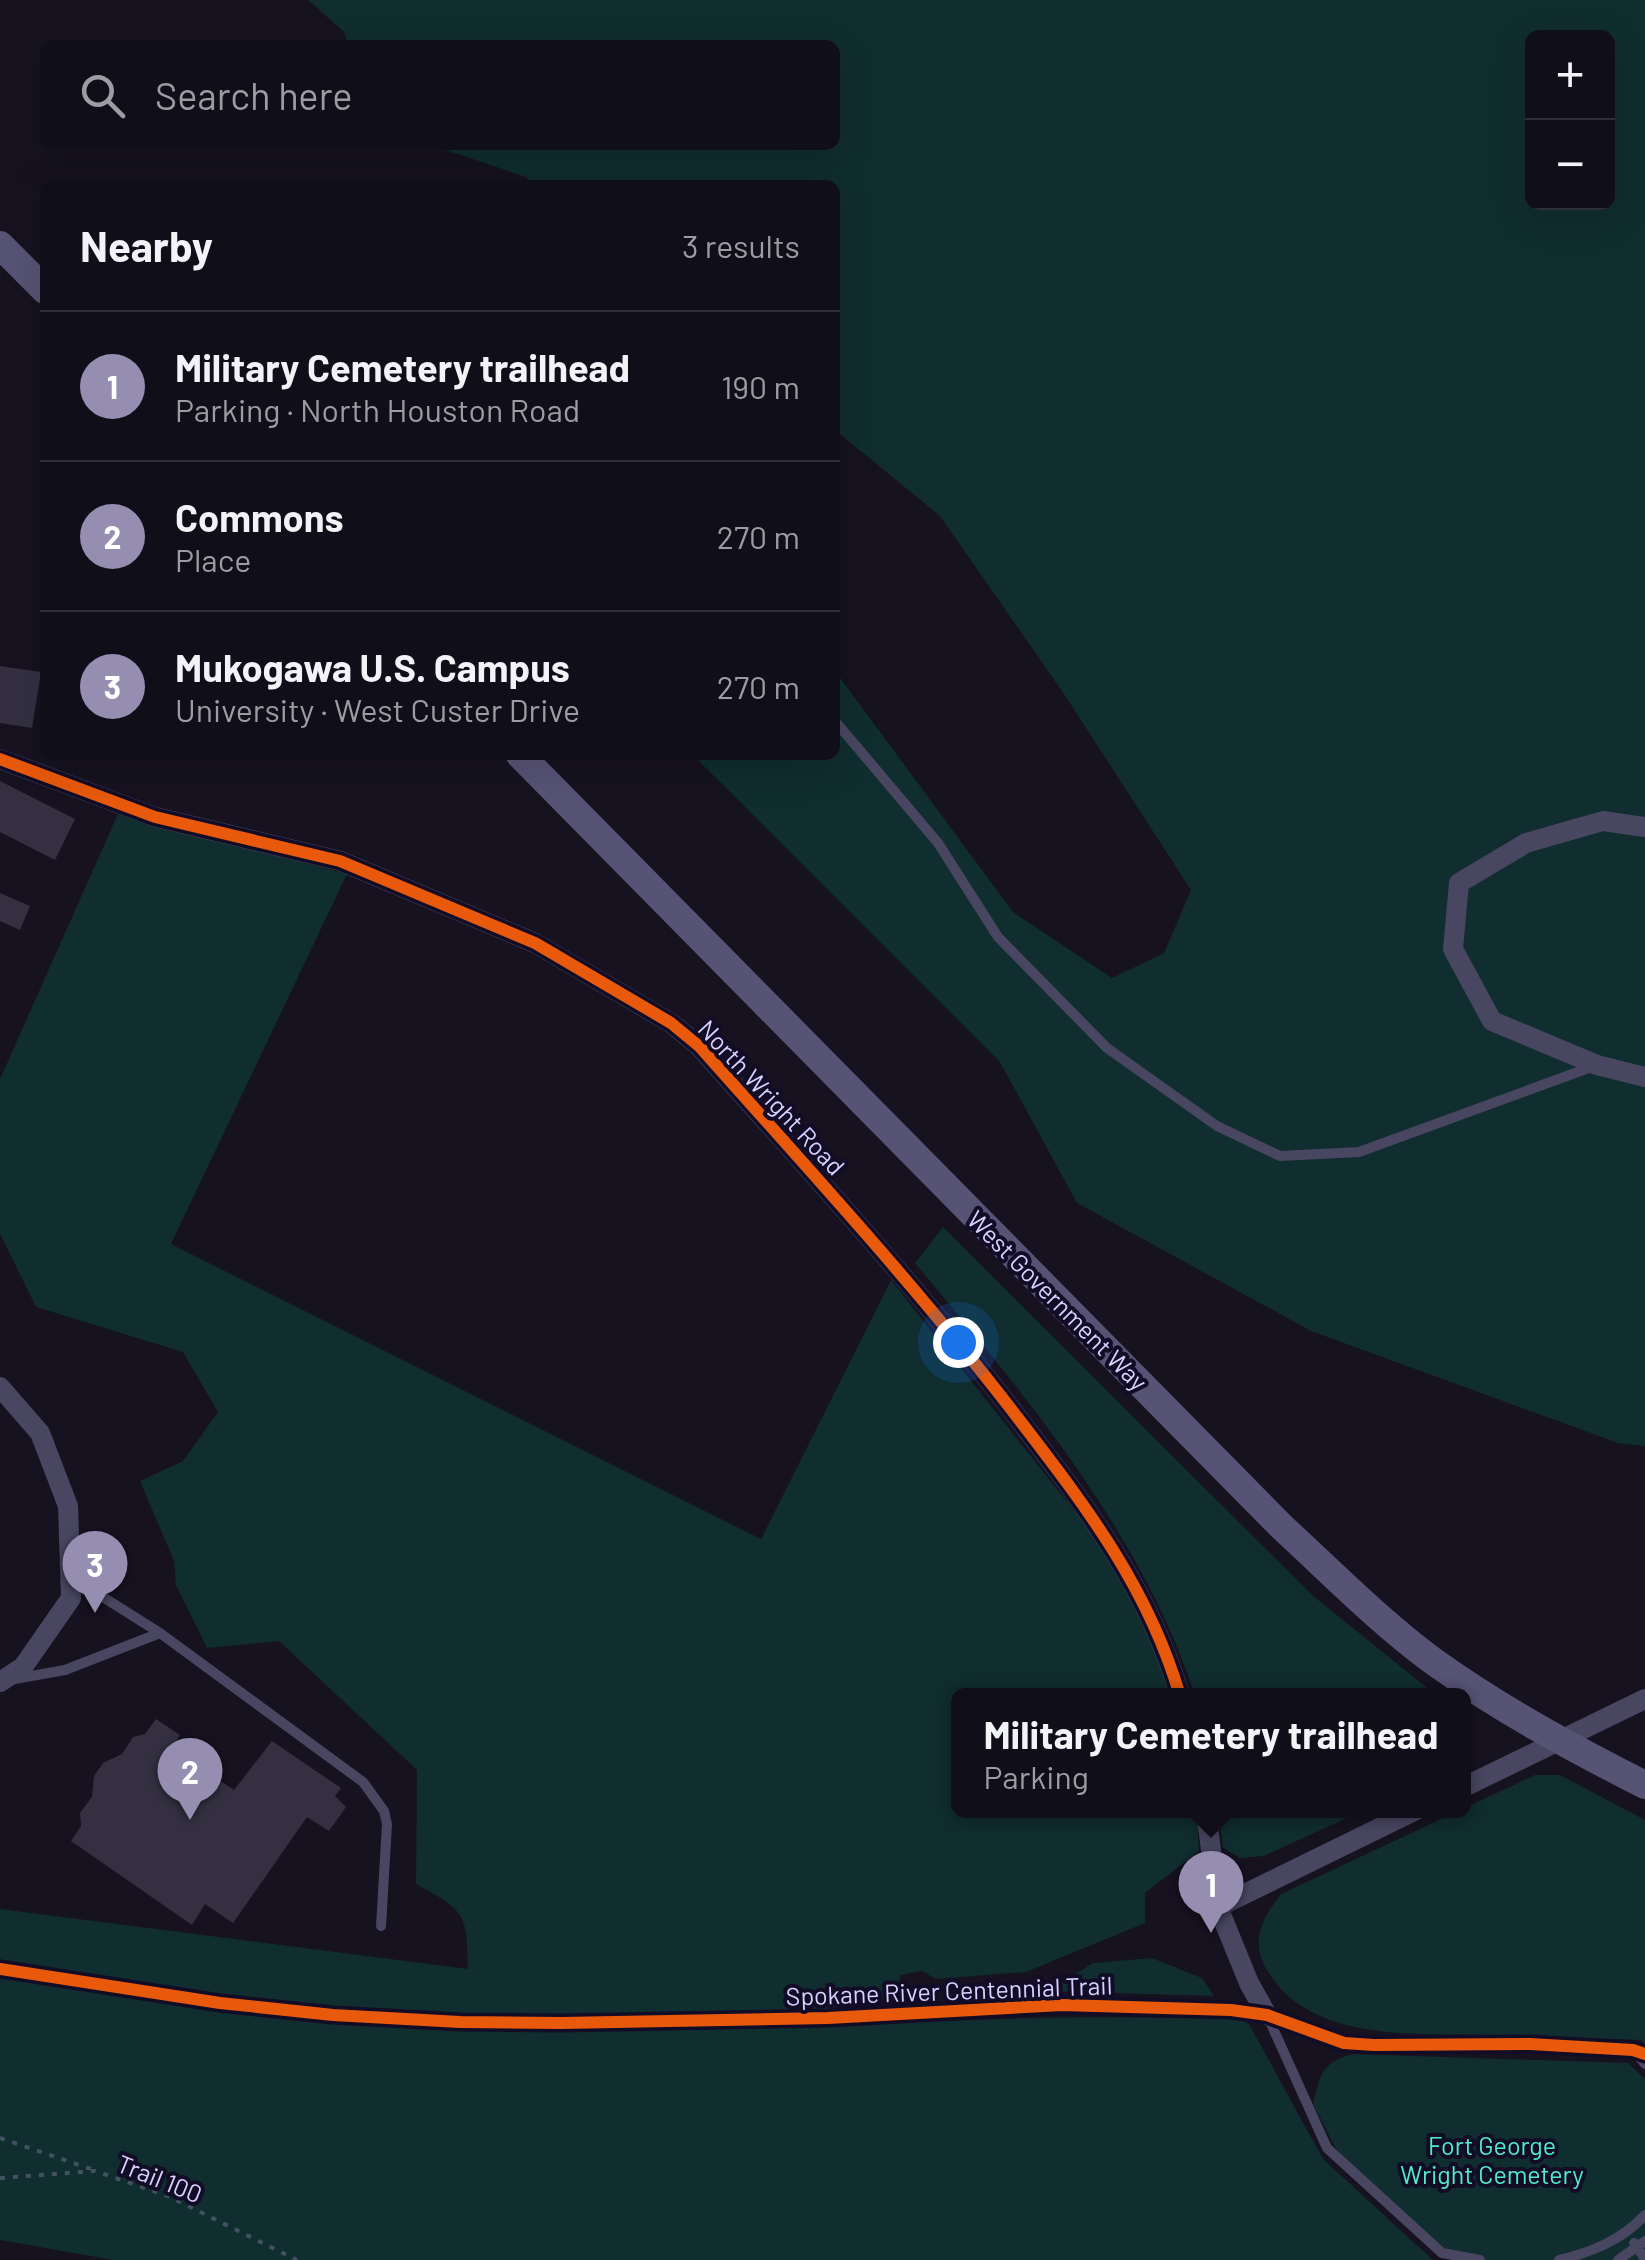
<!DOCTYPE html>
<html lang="en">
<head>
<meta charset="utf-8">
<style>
  body { margin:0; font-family:Barlow,sans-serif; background:#191721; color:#f1f3f6 }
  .controls { position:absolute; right:30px; top:30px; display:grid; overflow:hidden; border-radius:15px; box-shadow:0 10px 40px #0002 }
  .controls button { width:90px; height:90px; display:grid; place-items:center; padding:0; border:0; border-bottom:2px solid #302e37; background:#100e18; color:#f1f3f6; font:50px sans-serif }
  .you { position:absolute; left:958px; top:1342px; width:35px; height:35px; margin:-25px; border:8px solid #fff; border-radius:50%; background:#1a73e8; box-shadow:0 0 0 15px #1a73e833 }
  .badge { display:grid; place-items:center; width:65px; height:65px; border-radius:50%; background:#958eb1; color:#fff; font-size:32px; font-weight:700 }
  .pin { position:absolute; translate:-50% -82px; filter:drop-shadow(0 2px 5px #0008) }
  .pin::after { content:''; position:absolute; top:52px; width:35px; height:30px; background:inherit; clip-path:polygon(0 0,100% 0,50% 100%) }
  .popup { position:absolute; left:951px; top:1688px; width:520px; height:130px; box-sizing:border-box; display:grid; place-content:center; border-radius:15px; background:#100e18; filter:drop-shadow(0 2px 8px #0005); font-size:32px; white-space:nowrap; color:#9c9ca2 }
  .popup b { font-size:38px; color:#f1f3f6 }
  .popup::after { content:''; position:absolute; left:50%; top:100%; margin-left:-20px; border:20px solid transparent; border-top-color:#100e18 }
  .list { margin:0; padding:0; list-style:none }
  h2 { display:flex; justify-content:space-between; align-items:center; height:130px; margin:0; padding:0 40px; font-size:42px }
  h2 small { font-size:32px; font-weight:400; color:#9c9ca2 }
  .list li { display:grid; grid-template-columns:65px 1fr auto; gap:30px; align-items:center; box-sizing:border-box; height:150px; padding:0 40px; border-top:2px solid #302e37 }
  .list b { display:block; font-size:38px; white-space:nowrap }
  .list p { margin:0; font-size:32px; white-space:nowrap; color:#9c9ca2 }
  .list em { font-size:32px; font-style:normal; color:#9c9ca2 }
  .icon { flex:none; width:55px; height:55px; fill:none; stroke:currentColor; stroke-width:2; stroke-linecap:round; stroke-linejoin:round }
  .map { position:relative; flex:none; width:1645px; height:2260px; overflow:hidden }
  .search { position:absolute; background:#100e18; box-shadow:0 10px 40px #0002; left:40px; top:40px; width:800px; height:110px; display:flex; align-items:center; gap:25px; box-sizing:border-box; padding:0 35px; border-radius:15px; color:#9c9ca2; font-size:38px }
  .panel { position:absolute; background:#100e18; box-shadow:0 10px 40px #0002; left:40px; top:180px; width:800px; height:580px; border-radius:15px }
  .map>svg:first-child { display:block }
  .green { fill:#102d2f; fill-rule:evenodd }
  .building { fill:#343042 }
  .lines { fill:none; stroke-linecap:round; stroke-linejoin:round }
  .path { stroke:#435162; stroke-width:4; stroke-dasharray:5 8; stroke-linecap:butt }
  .lane { stroke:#484661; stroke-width:10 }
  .street { stroke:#484661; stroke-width:20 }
  .secondary { stroke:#575374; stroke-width:28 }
  .cycleway-casing { stroke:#120c26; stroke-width:19 }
  .cycleway { stroke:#e8590c; stroke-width:12 }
  .labels { text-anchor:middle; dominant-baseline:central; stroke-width:8; stroke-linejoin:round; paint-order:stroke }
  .street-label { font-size:25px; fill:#d9d1ff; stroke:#120c26 }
  .park-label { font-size:25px; fill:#50eccc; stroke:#120c26 }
</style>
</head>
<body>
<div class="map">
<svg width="1645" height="2260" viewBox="0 0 1645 2260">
  <rect width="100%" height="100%" fill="#161220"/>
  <g class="green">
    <path d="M308,0h1337v1446l-27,-3 -307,-112 -234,-128 -77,-141 -307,-307h142v-84l178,241 99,66 52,-25 27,-63 -127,-196 -124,-178 -105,-86v-245h-300l-9,-8 -95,-32h404v-100h-487l-4,-13zM1532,38h76v164h-76z"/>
    <path d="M118,814l229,60 -176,370 590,295 130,-259 220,277 51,104 8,34 -212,1v114l239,1 2,40 -54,42v30l-119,49 -90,7 -14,-8 -21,4 -7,23 -57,6 -11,21c116,-4 232,-10 348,-7 27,1 52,-8 75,6l74,135 110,101h-1320l-113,-20v-331l468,60c-1,-57 -3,-58 -52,-85l1,-114 -138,-129 -72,7 -31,-63 -2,-24 -34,-80 43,-20 35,-49 -35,-60 -147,-45 -36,-73v-155z"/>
    <path d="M943,1227l369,368 124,100h-241c-54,-164 -171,-301 -280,-432z"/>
    <path d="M1535,1775h25l85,45v225l-4,-5c-52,-2 -103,-3 -155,-5 -54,-1 -134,3 -181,-27 -17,-10 -28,-22 -38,-38 -18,-29 -4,-53 14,-76z"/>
    <path d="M1218,1811h144l-98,45 -24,2 -17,-10z"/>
    <path d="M1152,1958l50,20 12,18 -166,-5 45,-28z"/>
    <path d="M1353,2054l275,9 17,16v181h-191l-96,-86 -23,-27 -22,-43c7,-30 9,-42 40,-50z"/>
  </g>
  <g class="building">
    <path d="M0,666l41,6 -9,56 -32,-5z"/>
    <path d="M0,781l75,38 -20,41 -55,-28z"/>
    <path d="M0,893l30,13 -10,24 -20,-9z"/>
    <path d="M156,1719l24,16 -8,14 62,41 38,-49 69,47 -6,8 11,11 -17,24 -22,-14 -74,106 -28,-19 -13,21 -121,-84 10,-15 -1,-13 12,-16 2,-21 9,-13 19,-9 11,-17 12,-3z"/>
  </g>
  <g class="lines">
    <g class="path">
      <path d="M0,2138l91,31"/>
      <path d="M0,2178l95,-7 73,25 129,64"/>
    </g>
    <g class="lane">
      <path d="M835,721l103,122 60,94 109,111 110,78 63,30 79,-4 238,-87"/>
      <path d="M71,1577l89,56 203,149 21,29 3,13 -6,102"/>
      <path d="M9,1680l56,-10 95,-37"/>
      <path d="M1267,2015l60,133 115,105 38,7"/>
      <path d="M1633,2050l12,14"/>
      <path d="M1634,2243l11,16"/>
      <path d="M1559,2260c33,-8 63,-20 86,-45"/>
      <path d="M1618,2260l27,-19"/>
    </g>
    <g class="street">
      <path d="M0,759l155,58 185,44 195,82 136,80 29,24c109,123 221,244 321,375 66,86 128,167 159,274"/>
      <path d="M1645,827l-42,-6 -77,22 -67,40 -6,66 39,72 105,44 48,12"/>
      <path d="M0,1387l40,46 28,73 3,92 -48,69 -23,15"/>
      <path d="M1464,1787l181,-88"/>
      <path d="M1206,1810l12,97 31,76 18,32"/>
      <path d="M1218,1907l198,-97"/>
    </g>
    <g class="secondary">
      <path d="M0,245l45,45"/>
      <path d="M520,755l763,773c49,45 97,94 150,133 67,48 139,87 212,124"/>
    </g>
    <g class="cycleway-casing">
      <g id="cycleway">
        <path d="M0,759l155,58 185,44 195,82 136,80 29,24c109,123 221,244 321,375 66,86 128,167 159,274"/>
        <path d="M0,1969l220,34 113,12 127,7 101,1 267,-5 234,-13 169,5 36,5 77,28 30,2 156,-1 103,6 12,4"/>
      </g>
    </g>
    <use href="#cycleway" class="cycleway"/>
  </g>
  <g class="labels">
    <g class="street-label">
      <text transform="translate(772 1097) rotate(47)">North Wright Road</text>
      <text transform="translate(1058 1300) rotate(45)">West Government Way</text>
      <text transform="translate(949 1990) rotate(-2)">Spokane River Centennial Trail</text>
      <text transform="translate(160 2178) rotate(22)">Trail 100</text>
    </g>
    <g class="park-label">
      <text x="1492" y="2145">Fort George<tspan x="1492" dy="29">Wright Cemetery</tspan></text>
    </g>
  </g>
</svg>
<div class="controls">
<button>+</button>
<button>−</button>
</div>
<div class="you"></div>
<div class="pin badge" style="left:1211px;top:1933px">1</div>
<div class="popup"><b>Military Cemetery trailhead</b>Parking</div>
<div class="pin badge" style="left:190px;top:1820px">2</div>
<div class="pin badge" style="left:95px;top:1613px">3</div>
<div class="search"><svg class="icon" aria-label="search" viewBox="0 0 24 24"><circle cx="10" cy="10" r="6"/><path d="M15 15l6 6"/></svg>Search here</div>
<section class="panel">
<h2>Nearby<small>3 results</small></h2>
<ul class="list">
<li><span class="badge">1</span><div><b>Military Cemetery trailhead</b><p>Parking · North Houston Road</p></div><em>190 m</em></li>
<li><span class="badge">2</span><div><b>Commons</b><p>Place</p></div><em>270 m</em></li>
<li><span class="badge">3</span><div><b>Mukogawa U.S. Campus</b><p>University · West Custer Drive</p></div><em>270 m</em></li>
</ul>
</section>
</div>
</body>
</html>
